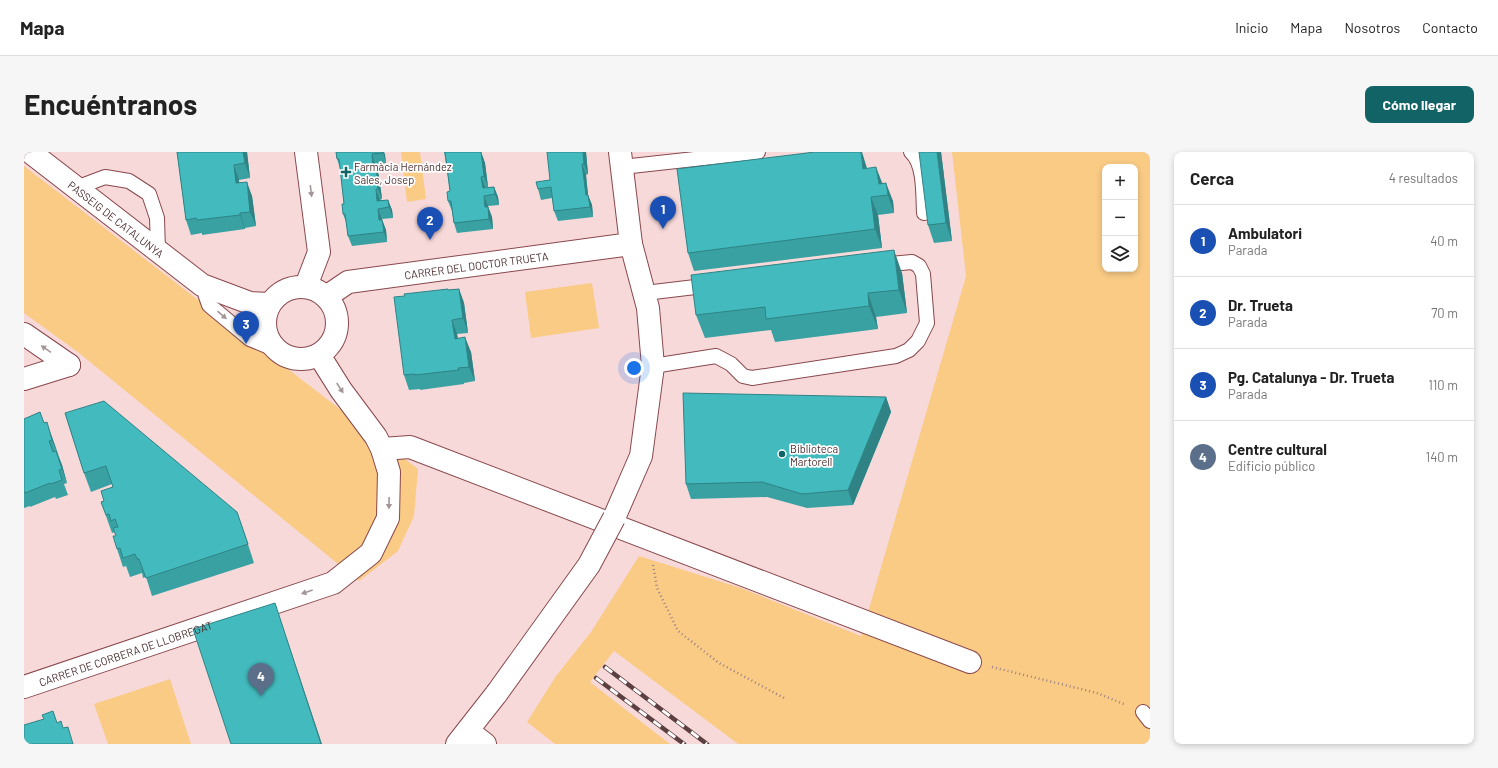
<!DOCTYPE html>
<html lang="es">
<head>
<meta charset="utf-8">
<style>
  body { margin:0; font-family:Barlow,sans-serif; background:#f6f6f6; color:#222 }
  .controls { position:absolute; right:12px; top:12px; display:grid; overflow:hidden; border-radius:8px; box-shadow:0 2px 6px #0003 }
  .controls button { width:36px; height:36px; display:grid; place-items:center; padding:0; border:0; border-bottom:1px solid #e0e0e0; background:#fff; color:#222; font:20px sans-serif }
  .you { position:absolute; left:610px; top:216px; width:14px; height:14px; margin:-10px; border:3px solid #fff; border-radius:50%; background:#1a73e8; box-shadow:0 0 0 6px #1a73e833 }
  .badge { display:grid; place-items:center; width:26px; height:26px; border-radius:50%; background:#126365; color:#fff; font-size:13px; font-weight:700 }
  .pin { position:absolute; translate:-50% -33px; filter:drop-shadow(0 1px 2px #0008) }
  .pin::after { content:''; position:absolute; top:21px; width:14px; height:12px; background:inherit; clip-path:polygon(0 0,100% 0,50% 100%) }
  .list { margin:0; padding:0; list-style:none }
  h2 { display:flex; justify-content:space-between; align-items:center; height:52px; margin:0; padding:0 16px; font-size:17px }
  h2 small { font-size:13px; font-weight:400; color:#767676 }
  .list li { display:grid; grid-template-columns:26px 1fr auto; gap:12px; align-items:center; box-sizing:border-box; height:72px; padding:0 16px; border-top:1px solid #e0e0e0 }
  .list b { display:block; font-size:15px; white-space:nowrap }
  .list p { margin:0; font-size:13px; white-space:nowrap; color:#767676 }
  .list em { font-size:13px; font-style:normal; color:#767676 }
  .icon { flex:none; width:22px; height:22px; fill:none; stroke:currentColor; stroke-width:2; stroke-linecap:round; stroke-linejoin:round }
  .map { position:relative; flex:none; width:1126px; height:592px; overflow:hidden; border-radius:8px }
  header { display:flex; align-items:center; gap:24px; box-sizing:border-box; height:56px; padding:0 20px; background:#fff; border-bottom:1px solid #e0e0e0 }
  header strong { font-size:19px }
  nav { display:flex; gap:22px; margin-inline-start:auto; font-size:14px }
  .intro { display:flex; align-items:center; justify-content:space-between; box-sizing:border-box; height:96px; padding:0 24px }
  h1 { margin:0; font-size:28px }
  .button { padding:10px 18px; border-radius:8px; background:#126365; color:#fff; font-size:14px; font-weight:700 }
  main { display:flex; gap:24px; padding:0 24px }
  aside { flex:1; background:#fff; border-radius:8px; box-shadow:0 2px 6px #0003 }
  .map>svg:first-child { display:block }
  .green { fill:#f9cb85; fill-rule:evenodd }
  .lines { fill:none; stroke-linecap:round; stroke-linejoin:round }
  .lane-casing { stroke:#88484c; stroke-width:16 }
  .street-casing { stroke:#88484c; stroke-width:24 }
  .path { stroke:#9f8182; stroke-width:2.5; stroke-dasharray:1 3; stroke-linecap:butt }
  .lane { stroke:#fff; stroke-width:14 }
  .street { stroke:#fff; stroke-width:22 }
  .rail-casing { stroke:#5c3f40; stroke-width:4.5 }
  .rail { stroke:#fff; stroke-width:3; stroke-dasharray:9; stroke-linecap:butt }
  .street-bridge-casing { stroke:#88484c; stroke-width:24; stroke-linecap:butt }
  .street-bridge { stroke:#fff; stroke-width:22 }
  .wall { fill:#3aa1a3 }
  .shaded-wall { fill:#2f8385 }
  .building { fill:#43bbbe; stroke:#2f8385 }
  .oneway { fill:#a49696 }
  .poi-dot { fill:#126365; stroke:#fff; stroke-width:1.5 }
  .labels { text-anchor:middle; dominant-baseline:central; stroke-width:3.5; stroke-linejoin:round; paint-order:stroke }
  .poi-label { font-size:11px; fill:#4a2d2e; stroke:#fff; text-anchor:start }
  .street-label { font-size:11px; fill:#4a2d2e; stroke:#fff }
</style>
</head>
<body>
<header>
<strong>Mapa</strong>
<nav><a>Inicio</a><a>Mapa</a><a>Nosotros</a><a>Contacto</a></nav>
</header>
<div class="intro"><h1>Encuéntranos</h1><a class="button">Cómo llegar</a></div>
<main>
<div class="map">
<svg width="1126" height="592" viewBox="0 0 1126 592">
  <rect width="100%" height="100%" fill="#f8d9da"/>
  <g class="green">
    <path d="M377,0h19l6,47 -19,3z"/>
    <path d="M928,0h198v592h-412l-124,-93 -24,31 80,62h-115l-28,-22 29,-46 35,-44 48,-76 102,32 120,48 105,-360zM1081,15h30v102h-30z"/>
    <path d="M0,14l394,303 -4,47 -16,35 -39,30 -280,-228 -55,-40z"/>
    <path d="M568,131l7,45 -68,10 -6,-46z"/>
    <path d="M146,527l21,65h-83l-14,-40z"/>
  </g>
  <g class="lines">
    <g class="lane-casing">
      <g id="lane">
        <path d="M887,0c14,12 12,44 13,61"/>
        <path d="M598,15l136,-15"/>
        <path d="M52,36l29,-11 24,4 20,13 8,24 1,33"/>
        <path d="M178,133l7,20 41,34 24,10"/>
        <path d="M621,141l67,-8"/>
        <path d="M629,214l63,-10 15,8 12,12 9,2 144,-22 13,-6 9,-9 9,-18 -4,-49 -4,-8 -7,-4 -33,3"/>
        <path d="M1119,560l7,9"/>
      </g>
    </g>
    <g class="street-casing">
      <g id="street">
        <path id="s1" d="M6,0l172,133 48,18 19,1"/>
        <path d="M282,134l13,-34 -13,-100"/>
        <circle cx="277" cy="171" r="36"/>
        <path id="s2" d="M302,145l22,-15 283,-38"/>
        <path d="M0,182l45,31"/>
        <path d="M0,227l45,-14"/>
        <path d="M358,297l28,-2 560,215"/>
        <path d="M590,366l27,-62 12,-90 -5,-58 -17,-64 -11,-92"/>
        <path id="s3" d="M0,535l309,-104 38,-30 17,-35 1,-46 -7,-23 -6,-12 -35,-47 -22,-35"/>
        <path d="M444,579l17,13"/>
        <path d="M433,592l40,-51"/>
      </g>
    </g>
    <g class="path">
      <path d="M629,413l4,23 21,43 41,32 67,36"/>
      <path d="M968,515l105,26 29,12"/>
    </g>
    <use href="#lane" class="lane"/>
    <use href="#street" class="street"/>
    <g class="rail-casing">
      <g id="rail">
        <path d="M581,515l102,77"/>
        <path d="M572,526l88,66"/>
      </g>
    </g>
    <use href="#rail" class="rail"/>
    <g class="street-bridge-casing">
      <path id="street-bridge" d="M473,541l92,-128 25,-47"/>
    </g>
    <use href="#street-bridge" class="street-bridge"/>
  </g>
  <g class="wall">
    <path d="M153,0h70l3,26 -11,2v3l13,13 4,30 -11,2v1l-43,6v-2l-11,2 -5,-15z"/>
    <path d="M312,0h48l1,3 1,8 -11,2 4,11 3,23 -2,1h8l4,10 1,8 -11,1 4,11 1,12 -35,4 -4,-10 -2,-14 -3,-8 1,-10 -4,-36 -3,-9z"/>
    <path d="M420,0h37l4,11 3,24h-3v1l9,-1 4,10 1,8 -11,1 4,11 1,12 -36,4 -3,-10 -2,-12 -4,-10 2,-10 -5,-34z"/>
    <path d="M562,0l2,22 -2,1 2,20 4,10 1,12 -35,4 -4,-10 -2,-13 -11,2 -3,-11z"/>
    <path d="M917,0l11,89 -18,2 -6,-18z"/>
    <path d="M842,13l1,3 15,15 11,18 1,12 -16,2 4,33 -188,23 -6,-18z"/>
    <path d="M878,121l5,40 -31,4 2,12 -103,13 -4,-12 -66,8 -9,-23z"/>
    <path d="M435,137l5,14 4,30 -11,1 1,4 13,14 4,29 -11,2v1l-44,6v-1l-11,1 -5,-15 44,-85z"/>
    <path d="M862,245l5,15 -38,93 -46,3 -40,-11 -76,2 -5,-15z"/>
    <path d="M16,260l4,11 8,14 10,28 5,18 -3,1 4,11 -12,4 -1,-2 -25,10v-1l-6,2v-89z"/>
    <path d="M41,261l172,99 17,51 -102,33 -6,-19 -3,1 -1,-5 -12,4 -4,-11 -3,1 -6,-18 -1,-13 -1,-4 -3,1 -11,-31 3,-1 9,-14 -1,-3 -21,8 -7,-19z"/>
  </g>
  <g class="shaded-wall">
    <path d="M219,0h4l3,26 -5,-15z"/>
    <path d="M359,0h1l1,3 1,8z"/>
    <path d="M457,0l4,11 3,24 -4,-11z"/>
    <path d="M559,0h3l2,22 -4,-10z"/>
    <path d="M837,0h1l4,13 3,22 -6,-18z"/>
    <path d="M913,0h4l11,89 -6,-18z"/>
    <path d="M348,2l3,11 2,11 -4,-10z"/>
    <path d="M558,12l4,11 3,30 -3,-10z"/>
    <path d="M210,13l5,15 2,18 -5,-15z"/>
    <path d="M352,13l3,11 3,23 -4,-10z"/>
    <path d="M852,15l7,18 -4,-1z"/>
    <path d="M457,25l4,10 1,8 -3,-7z"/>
    <path d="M223,30l5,14 4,30 -6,-14z"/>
    <path d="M862,31l7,18 1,12 -6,-18z"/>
    <path d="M470,35l4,10 1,8 -4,-11z"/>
    <path d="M352,37l4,11 1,8 -4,-7z"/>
    <path d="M564,43l4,10 1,12 -3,-10z"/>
    <path d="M460,44l4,10 1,12 -4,-11z"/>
    <path d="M847,45l7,18 4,33 -7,-19z"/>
    <path d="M364,48l4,10 1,8 -4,-11z"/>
    <path d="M464,55l4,10 1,12 -4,-10z"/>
    <path d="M354,57l4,10 1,11 -4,-10z"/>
    <path d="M216,61l5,15v1l-5,-14z"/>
    <path d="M358,68l4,10 1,12 -3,-10z"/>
    <path d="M870,98l8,23 5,40 -8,-23z"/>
    <path d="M435,137l5,14 4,30 -5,-15z"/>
    <path d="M844,141l8,24 2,12 -9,-23z"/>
    <path d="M428,168l5,14 3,19 -5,-14z"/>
    <path d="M441,185l6,15 4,29 -6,-14z"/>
    <path d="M862,245l5,15 -38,93 -5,-15z"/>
    <path d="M23,270l5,15 6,17 -6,-14z"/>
    <path d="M32,299l6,14 5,18 -5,-14z"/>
    <path d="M213,360l17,51 -6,-19z"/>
    <path d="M251,451l47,141h-1z"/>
  </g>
  <g class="building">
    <path d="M153,0h66l2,11 -11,2 2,18 11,-1 3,30 -10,1v2l-43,5 -1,-2 -10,2z"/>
    <path d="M312,0h47v1l-11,1 1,12 3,-1 2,24h-2l1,12 11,-1 1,7 -11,2 1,11h3l2,12 -36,4 -3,-22h-2l-1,-10h2l-5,-45h-2z"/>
    <path d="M421,0h36l3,24 -3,1 2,11 11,-1 1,7 -11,2 1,11h3l1,12 -35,4 -3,-22h-3l-1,-9 3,-1z"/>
    <path d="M523,0h36l1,12h-2l4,31h2l2,12 -36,4 -3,-24 -13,2 -2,-7 14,-2z"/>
    <path d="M791,0h46l2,17 13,-2 3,17 7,-1 2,12 -17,2 4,32 -187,24 -11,-84z"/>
    <path d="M895,0h18l9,71 -18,2z"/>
    <path d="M870,98l5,40 -31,3 1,13 -103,13 -1,-12 -69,8 -5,-40z"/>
    <path d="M424,137v1l11,-1 4,29 -11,2 3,19 10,-2 4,30 -11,1 1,2 -44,5v-1l-11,1 -10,-78 11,-1 -1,-2z"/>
    <path d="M659,241l203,4 -38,93 -46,4 -40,-12 -76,2z"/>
    <path d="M80,249l133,111 11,32 -102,34 -7,-19h-2l-2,-5 -12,4 -3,-10 -3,1 -4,-13h3l-3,-8 5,-1 -3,-8 -4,2 -2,-7 -3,1 -5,-13 3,-1 -3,-10 12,-4 -7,-21 -22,7 -19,-60z"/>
    <path d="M16,260l4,11 3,-1 5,18 -3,1 4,11 3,-1 6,18 -3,1 3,10 -11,4 -1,-1 -25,10 -1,-2v-72z"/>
    <path d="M251,451l46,141h-90l-38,-115z"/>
    <path d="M29,559l4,12 4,-2 2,7 5,-1 5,17h-49v-19l20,-6 -2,-4z"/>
  </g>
  <defs><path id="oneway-solid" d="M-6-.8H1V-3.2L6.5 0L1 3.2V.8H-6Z"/></defs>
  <g class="oneway">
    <use href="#oneway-solid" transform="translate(287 39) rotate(83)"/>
    <use href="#oneway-solid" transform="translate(198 163) rotate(40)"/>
    <use href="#oneway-solid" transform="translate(22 197) rotate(-146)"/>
    <use href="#oneway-solid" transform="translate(316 236) rotate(57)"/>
    <use href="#oneway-solid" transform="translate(365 351) rotate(91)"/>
    <use href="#oneway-solid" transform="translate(283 440) rotate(161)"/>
  </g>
  <g class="poi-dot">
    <path d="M320 14h4v4h4v4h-4v4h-4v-4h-4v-4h4z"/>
    <circle cx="758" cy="302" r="4"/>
  </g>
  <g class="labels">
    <g class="poi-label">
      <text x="330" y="14">Farmàcia Hernández<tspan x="330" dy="13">Sales, Josep</tspan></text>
      <text x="766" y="296">Biblioteca<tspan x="766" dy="13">Martorell</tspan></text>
    </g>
    <g class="street-label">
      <text stroke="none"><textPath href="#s1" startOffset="109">PASSEIG DE CATALUNYA</textPath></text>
      <text stroke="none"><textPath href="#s2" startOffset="156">CARRER DEL DOCTOR TRUETA</textPath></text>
      <text stroke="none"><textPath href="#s3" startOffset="107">CARRER DE CORBERA DE LLOBREGAT</textPath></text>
    </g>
  </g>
</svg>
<div class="controls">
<button>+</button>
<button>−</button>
<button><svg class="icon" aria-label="layers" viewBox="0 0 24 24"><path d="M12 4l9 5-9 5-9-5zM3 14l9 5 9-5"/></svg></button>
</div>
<div class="you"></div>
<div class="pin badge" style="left:639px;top:77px;background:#1a4fb4">1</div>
<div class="pin badge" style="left:406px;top:88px;background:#1a4fb4">2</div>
<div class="pin badge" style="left:222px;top:192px;background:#1a4fb4">3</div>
<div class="pin badge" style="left:237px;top:544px;background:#5c6f8a">4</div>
</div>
<aside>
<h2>Cerca<small>4 resultados</small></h2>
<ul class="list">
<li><span class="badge" style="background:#1a4fb4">1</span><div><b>Ambulatori</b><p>Parada</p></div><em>40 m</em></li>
<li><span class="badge" style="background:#1a4fb4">2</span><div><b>Dr. Trueta</b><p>Parada</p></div><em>70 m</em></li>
<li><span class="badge" style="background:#1a4fb4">3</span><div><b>Pg. Catalunya - Dr. Trueta</b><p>Parada</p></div><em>110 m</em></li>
<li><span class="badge" style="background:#5c6f8a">4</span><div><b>Centre cultural</b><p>Edificio público</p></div><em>140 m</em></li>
</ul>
</aside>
</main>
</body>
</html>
